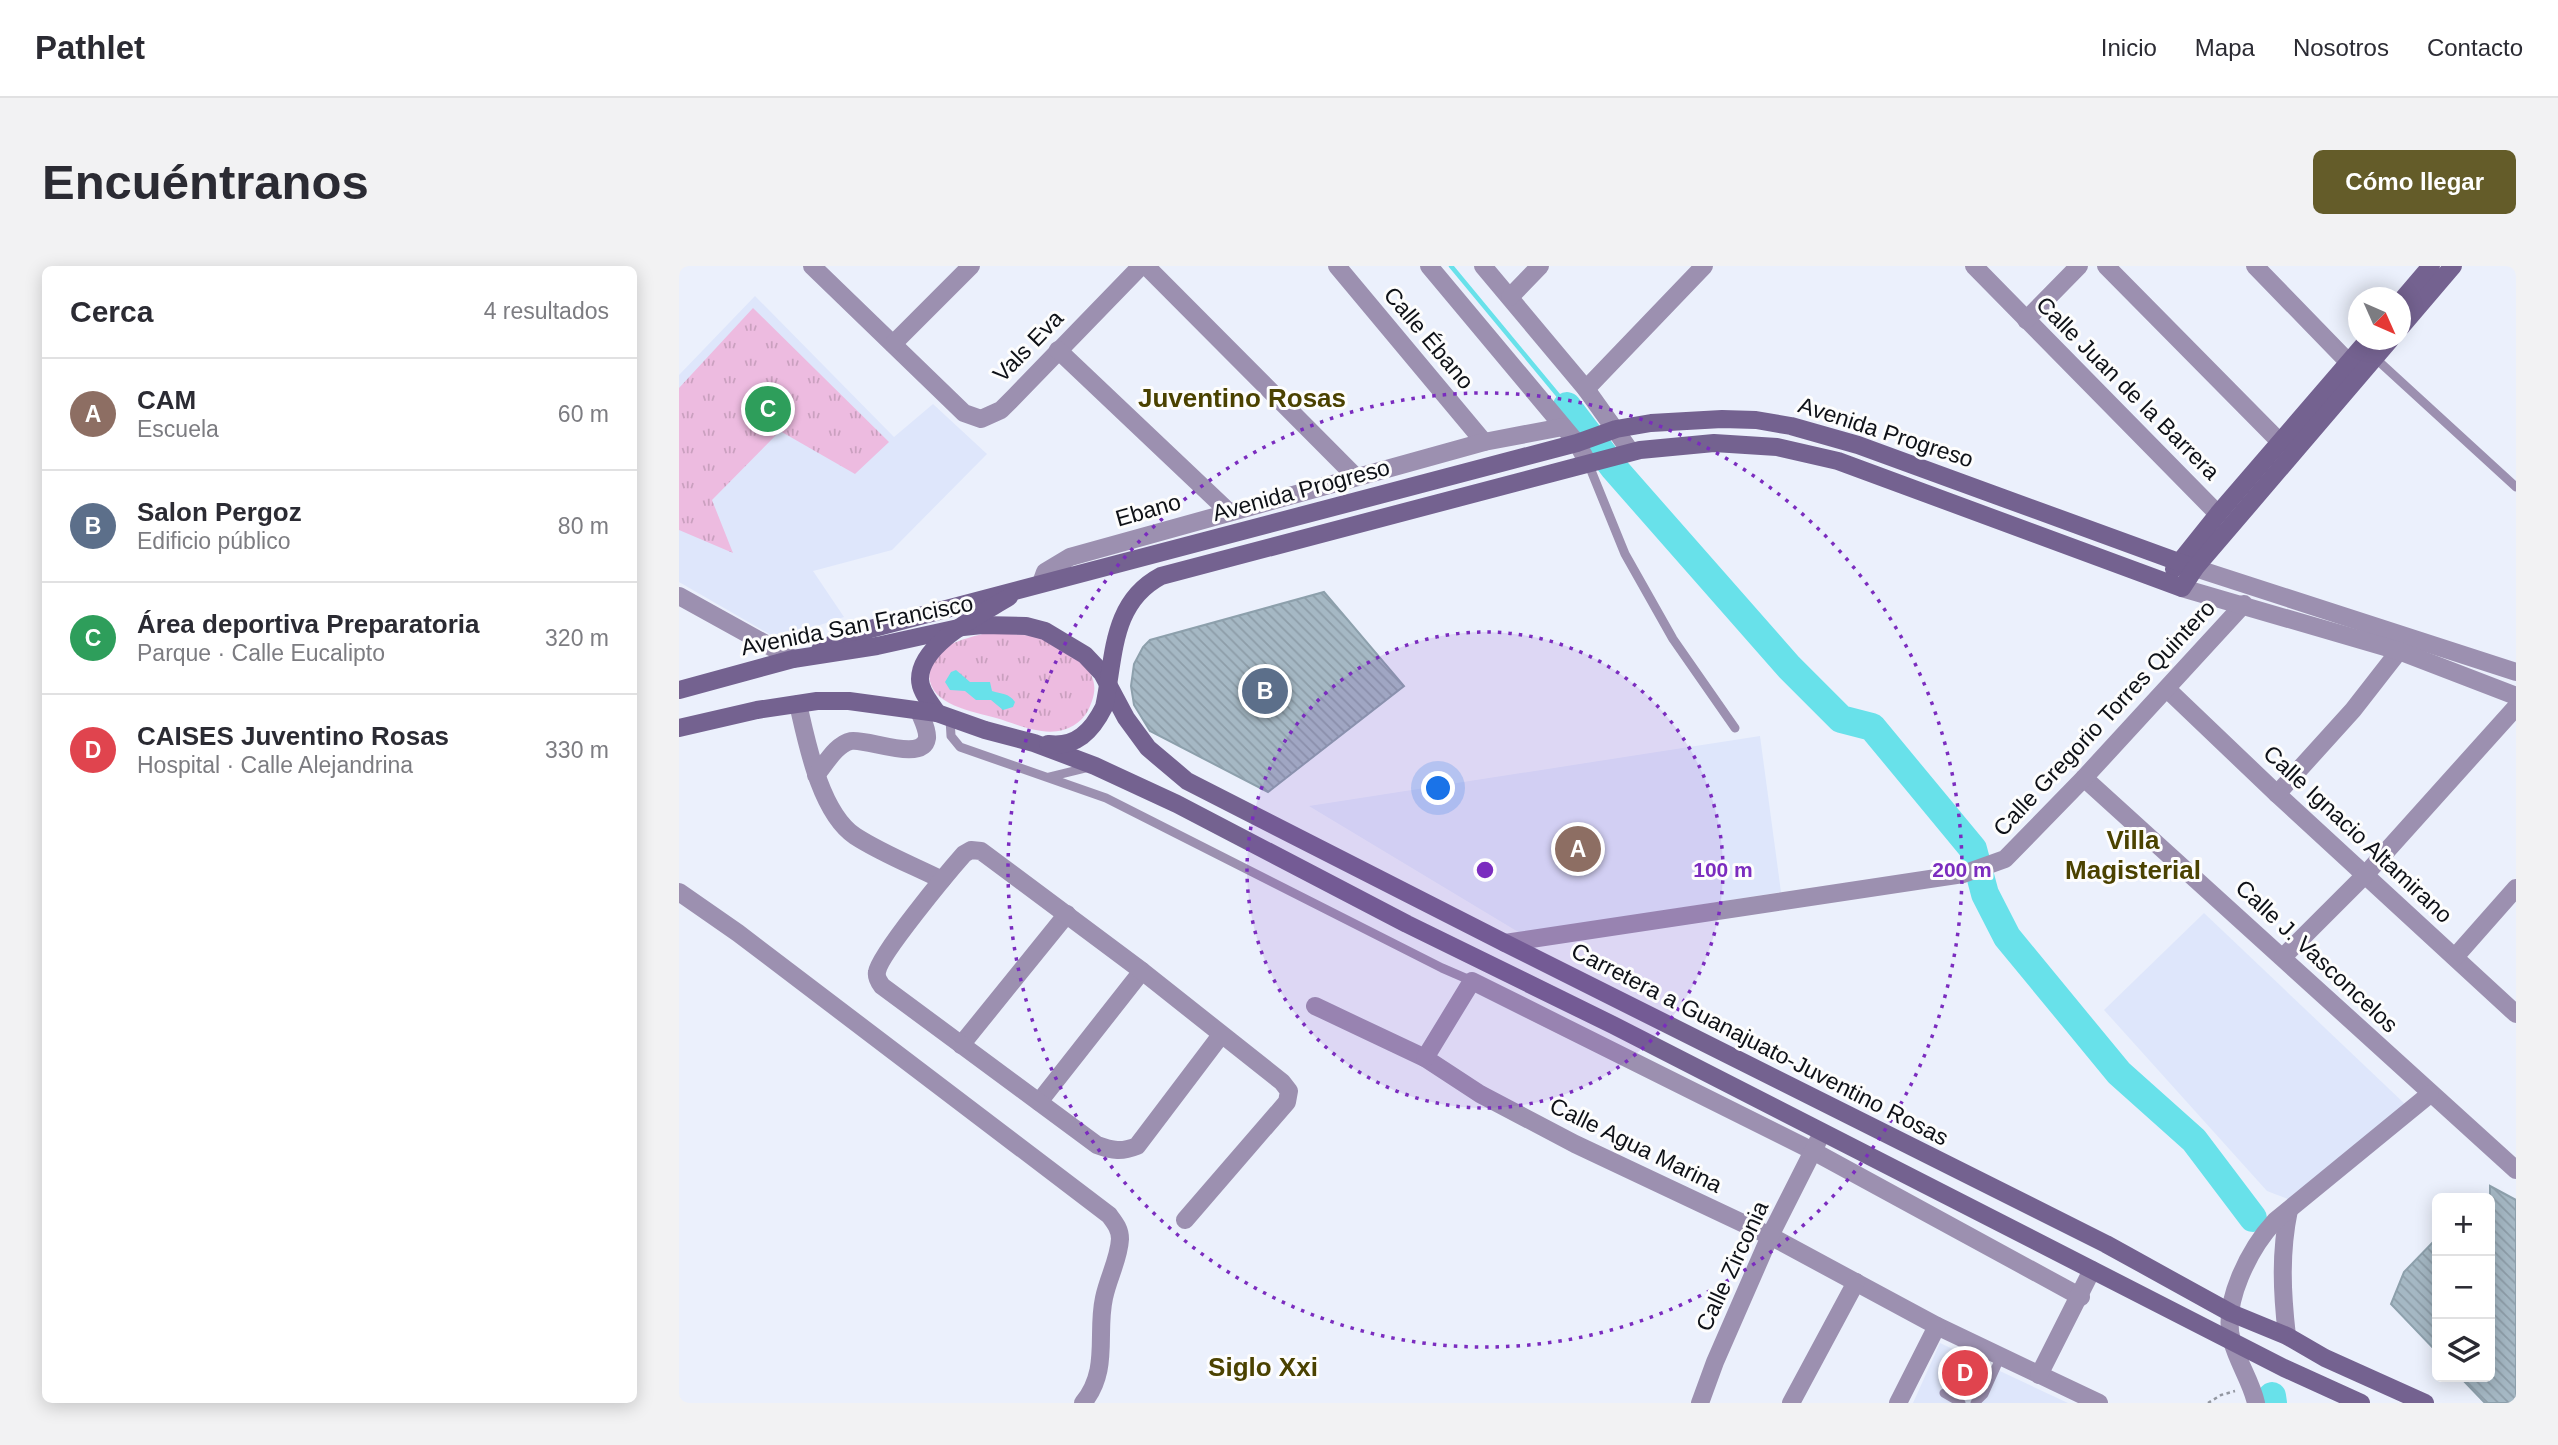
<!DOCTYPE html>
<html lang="es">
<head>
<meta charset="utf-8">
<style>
  body { margin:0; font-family:Helvetica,sans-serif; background:#f2f2f3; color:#2b2b33 }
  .controls { position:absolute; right:21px; bottom:21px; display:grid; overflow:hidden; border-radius:10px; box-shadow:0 4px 18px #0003 }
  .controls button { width:63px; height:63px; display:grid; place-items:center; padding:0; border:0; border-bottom:2px solid #e1e1e2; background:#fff; color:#2b2b33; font:35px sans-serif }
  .compass { position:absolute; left:1669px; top:21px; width:63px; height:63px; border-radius:50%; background:#fff; box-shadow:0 4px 18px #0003; rotate:135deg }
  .you { position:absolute; left:760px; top:523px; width:24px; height:24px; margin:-18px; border:5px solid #fff; border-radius:50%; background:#1a73e8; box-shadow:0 0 0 10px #1a73e833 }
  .badge { display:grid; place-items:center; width:46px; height:46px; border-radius:50%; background:#645c29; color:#fff; font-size:23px; font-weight:700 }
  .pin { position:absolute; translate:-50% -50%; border:4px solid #fff; box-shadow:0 2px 7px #0006 }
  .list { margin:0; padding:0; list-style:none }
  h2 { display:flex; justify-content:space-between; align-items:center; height:91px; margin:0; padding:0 28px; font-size:30px }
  h2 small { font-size:23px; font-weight:400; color:#7c7c81 }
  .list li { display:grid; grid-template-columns:46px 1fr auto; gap:21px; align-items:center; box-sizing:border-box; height:112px; padding:0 28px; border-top:2px solid #e1e1e2 }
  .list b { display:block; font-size:26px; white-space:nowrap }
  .list p { margin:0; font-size:23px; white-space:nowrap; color:#7c7c81 }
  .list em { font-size:23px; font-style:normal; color:#7c7c81 }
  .icon { flex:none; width:38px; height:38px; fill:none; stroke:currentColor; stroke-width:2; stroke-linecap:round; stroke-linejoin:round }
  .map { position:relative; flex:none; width:1837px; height:1137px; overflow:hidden; border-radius:10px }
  header { display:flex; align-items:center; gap:42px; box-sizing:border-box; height:98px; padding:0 35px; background:#fff; border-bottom:2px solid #e1e1e2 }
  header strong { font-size:33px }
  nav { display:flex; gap:38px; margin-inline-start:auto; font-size:24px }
  .intro { display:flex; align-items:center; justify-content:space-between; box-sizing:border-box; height:168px; padding:0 42px }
  h1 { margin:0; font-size:49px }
  .button { padding:18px 32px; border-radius:10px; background:#645c29; color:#fff; font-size:24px; font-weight:700 }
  main { display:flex; gap:42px; padding:0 42px }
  aside { flex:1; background:#fff; border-radius:10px; box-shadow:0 4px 18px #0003 }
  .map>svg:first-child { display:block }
  .built { fill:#dee6fb }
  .grass { fill:url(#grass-tufts) }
  .water { fill:#68e1ea }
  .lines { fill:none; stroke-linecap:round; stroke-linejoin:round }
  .stream { stroke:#68e1ea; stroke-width:4.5 }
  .river { stroke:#68e1ea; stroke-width:28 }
  .building { fill:url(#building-back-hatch); stroke:#8da0ac; stroke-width:2 }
  .path { stroke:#9296a0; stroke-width:2.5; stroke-dasharray:3.5 3.5; stroke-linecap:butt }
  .service { stroke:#9c90b0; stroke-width:9 }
  .minor { stroke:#9c90b0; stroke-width:18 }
  .tertiary { stroke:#9c90b0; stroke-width:18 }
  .secondary { stroke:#746290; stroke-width:18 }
  .ring { fill:none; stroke:#7b2cbf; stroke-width:3.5; stroke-dasharray:3.5 7 }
  .labels { text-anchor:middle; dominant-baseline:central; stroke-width:6; stroke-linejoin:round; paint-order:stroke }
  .street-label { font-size:23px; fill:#0e1117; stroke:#fdfdfd }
  .quarter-label { font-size:26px; font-weight:bold; fill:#4b4200; stroke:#fdfdfd }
  .centre { fill:#7b2cbf; stroke:#fdfdfd; stroke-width:3.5 }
  .ring-label { font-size:21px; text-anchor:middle; font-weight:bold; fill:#7b2cbf; stroke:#fdfdfd; stroke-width:6; stroke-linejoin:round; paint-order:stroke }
</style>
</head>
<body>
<header>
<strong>Pathlet</strong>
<nav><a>Inicio</a><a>Mapa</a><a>Nosotros</a><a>Contacto</a></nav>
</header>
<div class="intro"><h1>Encuéntranos</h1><a class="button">Cómo llegar</a></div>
<main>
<aside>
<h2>Cerca<small>4 resultados</small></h2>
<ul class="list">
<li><span class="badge" style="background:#8d6e63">A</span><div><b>CAM</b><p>Escuela</p></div><em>60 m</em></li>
<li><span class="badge" style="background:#5c6f8a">B</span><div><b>Salon Pergoz</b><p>Edificio público</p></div><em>80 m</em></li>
<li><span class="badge" style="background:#2e9e5b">C</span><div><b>Área deportiva Preparatoria</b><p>Parque · Calle Eucalipto</p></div><em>320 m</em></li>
<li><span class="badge" style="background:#e0444e">D</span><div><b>CAISES Juventino Rosas</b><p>Hospital · Calle Alejandrina</p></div><em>330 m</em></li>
</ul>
</aside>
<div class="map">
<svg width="1837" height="1137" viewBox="0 0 1837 1137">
  <defs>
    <pattern id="grass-tufts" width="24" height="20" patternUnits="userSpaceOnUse" patternTransform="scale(1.75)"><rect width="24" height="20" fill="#edbbe0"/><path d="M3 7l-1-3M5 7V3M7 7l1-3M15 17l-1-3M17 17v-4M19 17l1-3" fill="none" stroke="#caa0bf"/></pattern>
    <pattern id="building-back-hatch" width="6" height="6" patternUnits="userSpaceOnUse" patternTransform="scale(1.75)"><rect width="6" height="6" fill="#a5b8c4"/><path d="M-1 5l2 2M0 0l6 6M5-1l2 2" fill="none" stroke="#8d9da8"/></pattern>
  </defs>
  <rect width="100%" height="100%" fill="#ebf0fc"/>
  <g class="built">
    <path d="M76,30l139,141 39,-33 54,50 -95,96 -79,21 31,46 -66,22 -99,-57v-207z"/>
    <path d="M1081,470l21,156 -261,41 -211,-127z"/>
    <path d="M1525,647l202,192 -110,97 -29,-11 -163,-181z"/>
    <path d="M1261,1077l128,60h-155z"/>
  </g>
  <g class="grass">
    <path d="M74,42l136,134 -34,32 -75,-43 -68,69 21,53 -54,-23v-142z"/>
    <path d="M310,366c19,2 39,2 58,7 6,2 12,8 17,11 19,13 37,25 28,51 -5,15 -13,24 -29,29 -22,6 -46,-6 -67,-12 -24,-7 -72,-14 -66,-48 2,-11 8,-19 18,-24 12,-7 28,-10 41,-14z"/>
  </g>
  <path class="water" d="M277,404l14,12h20l2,9c9,3 17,2 23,11l-2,5 -10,3 -12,-10h-15l-11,-9 -15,-1 -5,-8 6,-10z"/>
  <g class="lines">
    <path class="stream" d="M772,0l116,140"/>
    <g class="river">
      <path d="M888,140l47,62 175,199 52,52 31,8 101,122 12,45 22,43 112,136 75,67 59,78"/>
      <path d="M1593,1130l1,7"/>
    </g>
  </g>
  <g class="building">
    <path d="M645,326l80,94 -136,106 -118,-61 -16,-26 -3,-19 3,-22 9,-17 7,-7z"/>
    <path d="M1811,920l26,14v203h-31l-25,-26h30z"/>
    <path d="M1758,972v114l-46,-48 13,-32z"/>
  </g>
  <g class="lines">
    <path class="path" d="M1529,1137l13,-8 14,-4"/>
    <g class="service">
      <path d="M1695,91l142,130"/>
      <path d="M909,197l37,91 48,85 62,89"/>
      <path d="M271,453l1,17 9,11 146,51 336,170 30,13"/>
      <path d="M370,511l41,-10"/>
      <path d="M1265,1127l17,10"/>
      <path d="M1296,1137l9,-9 17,-38"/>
    </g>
    <g class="minor">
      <path d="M133,0l152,147 17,6 20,-9 13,-13 127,-131"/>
      <path d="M467,0l210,211"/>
      <path d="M658,0l147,176"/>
      <path d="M750,0l148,177 11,20"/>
      <path d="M804,0l103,123 45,63"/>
      <path d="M1295,0l244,248"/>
      <path d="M1427,0l174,176"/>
      <path d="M1576,0l102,105"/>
      <path d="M831,31l30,-31"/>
      <path d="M1347,54l53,-54"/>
      <path d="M214,78l78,-78"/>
      <path d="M379,84l171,162"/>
      <path d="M907,123l118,-123"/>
      <path d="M362,317l4,-11 25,-15 414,-115 79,-15"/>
      <path d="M0,330l114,63"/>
      <path d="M1488,423l110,105 239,220"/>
      <path d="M119,438c9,39 22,108 57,132 26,17 59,30 87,44"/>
      <path d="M137,509c9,-10 20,-31 35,-34 16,-3 72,22 76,-3 1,-8 -5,-19 -8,-27"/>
      <path d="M1405,512l432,392"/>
      <path d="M1598,528l76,-84 46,-59"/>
      <path d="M0,626l59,41 371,282c6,8 11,14 11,24 -1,20 -12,39 -16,59 -8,36 6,72 -21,105"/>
      <path d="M826,677l458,-69 42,-15 79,-81 160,-174"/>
      <path d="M1604,691l82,-82 151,-168"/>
      <path d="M1776,691l61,-69"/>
      <path d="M636,740l110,52 55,36 95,50 195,92 167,90 162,77"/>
      <path d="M282,779l106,-131"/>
      <path d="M746,792l47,-77 341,170 268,146"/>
      <path d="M360,836l103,-131"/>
      <path d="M506,954l102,-118 2,-11 -7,-9 -140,-111 -161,-120 -10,-1 -7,4c-15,17 -85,101 -87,118 -1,5 2,10 5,14l215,159c16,6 25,7 40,1l84,-111"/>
      <path d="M1608,1070c-5,-43 -7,-83 2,-126"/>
      <path d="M1360,1109l53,-105"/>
      <path d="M1021,1137l15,-41 55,-126 48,-95"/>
      <path d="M1112,1137l65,-121"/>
      <path d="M1219,1137l39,-77"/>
      <path d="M1577,1137c-5,-22 -18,-40 -24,-62 -11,-38 18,-93 43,-120l155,-127"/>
    </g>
    <g class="tertiary">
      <path d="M1516,302l321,104"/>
      <path d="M1503,322l217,63 117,45"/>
    </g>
    <g class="secondary">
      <path d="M1722,35l30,-35"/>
      <path d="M1722,61l52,-61"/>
      <path d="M1495,303l44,-55 150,-174"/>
      <path d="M141,384l39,-18 718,-189 39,-14 35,-6 71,-4 34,1 35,6 67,19 337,123"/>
      <path d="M0,424l114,-31 84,-13 86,-19 19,-2 44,1 19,5 40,24 17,18 24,45 22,30 39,33 318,162 601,301 125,69 56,23 38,22 100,45"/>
      <path d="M258,447c-6,-10 -17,-21 -17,-34 0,-36 62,-65 89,-82"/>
      <path d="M0,462l78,-18 60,-9h32l88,12 48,17 49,13 61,23 82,38 230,120 206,101 671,343 77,35"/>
      <path d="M369,478c28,4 44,-13 56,-37 11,-49 6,-104 57,-131l479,-126 74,-7 63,4 61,14 344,127 13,-20 195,-228"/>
    </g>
  </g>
  <circle cx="806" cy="604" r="238" fill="#7b2cbf" fill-opacity=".12"/>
  <g class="ring">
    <circle cx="806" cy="604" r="238"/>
    <circle cx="806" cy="604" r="477"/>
  </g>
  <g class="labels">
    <g class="street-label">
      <text transform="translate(750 72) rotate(50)">Calle Ébano</text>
      <text transform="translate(349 80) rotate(-46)">Vals Eva</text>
      <text transform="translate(1449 122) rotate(45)">Calle Juan de la Barrera</text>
      <text transform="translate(1207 166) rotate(18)">Avenida Progreso</text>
      <text transform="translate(622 224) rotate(-15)">Avenida Progreso</text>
      <text transform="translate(469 244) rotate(-16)">Ebano</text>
      <text transform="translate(178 359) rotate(-11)">Avenida San Francisco</text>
      <text transform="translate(1425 452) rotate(-47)">Calle Gregorio Torres Quintero</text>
      <text transform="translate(1679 568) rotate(43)">Calle Ignacio Altamirano</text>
      <text transform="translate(1638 690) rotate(43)">Calle J. Vasconcelos</text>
      <text transform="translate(1081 778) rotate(27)">Carretera a Guanajuato-Juventino Rosas</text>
      <text transform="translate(957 879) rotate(26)">Calle Agua Marina</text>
      <text transform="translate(1053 1000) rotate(-65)">Calle Zirconia</text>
    </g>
    <g class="quarter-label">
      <text x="563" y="132">Juventino Rosas</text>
      <text x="1454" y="574">Villa<tspan x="1454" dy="30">Magisterial</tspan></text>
      <text x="584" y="1101">Siglo Xxi</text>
    </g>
  </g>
  <circle cx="806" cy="604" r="10" class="centre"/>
  <g class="ring-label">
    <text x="1044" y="611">100 m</text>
    <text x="1283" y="611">200 m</text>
  </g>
</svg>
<div class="controls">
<button>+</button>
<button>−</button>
<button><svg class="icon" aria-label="layers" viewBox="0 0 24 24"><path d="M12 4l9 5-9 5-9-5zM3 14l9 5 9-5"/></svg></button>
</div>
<svg class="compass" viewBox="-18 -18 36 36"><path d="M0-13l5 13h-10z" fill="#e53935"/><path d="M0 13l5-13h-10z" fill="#7c7c81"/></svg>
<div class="you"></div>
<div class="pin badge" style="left:899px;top:583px;background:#8d6e63">A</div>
<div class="pin badge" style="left:586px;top:425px;background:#5c6f8a">B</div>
<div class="pin badge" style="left:89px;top:143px;background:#2e9e5b">C</div>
<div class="pin badge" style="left:1286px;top:1107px;background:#e0444e">D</div>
</div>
</main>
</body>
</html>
